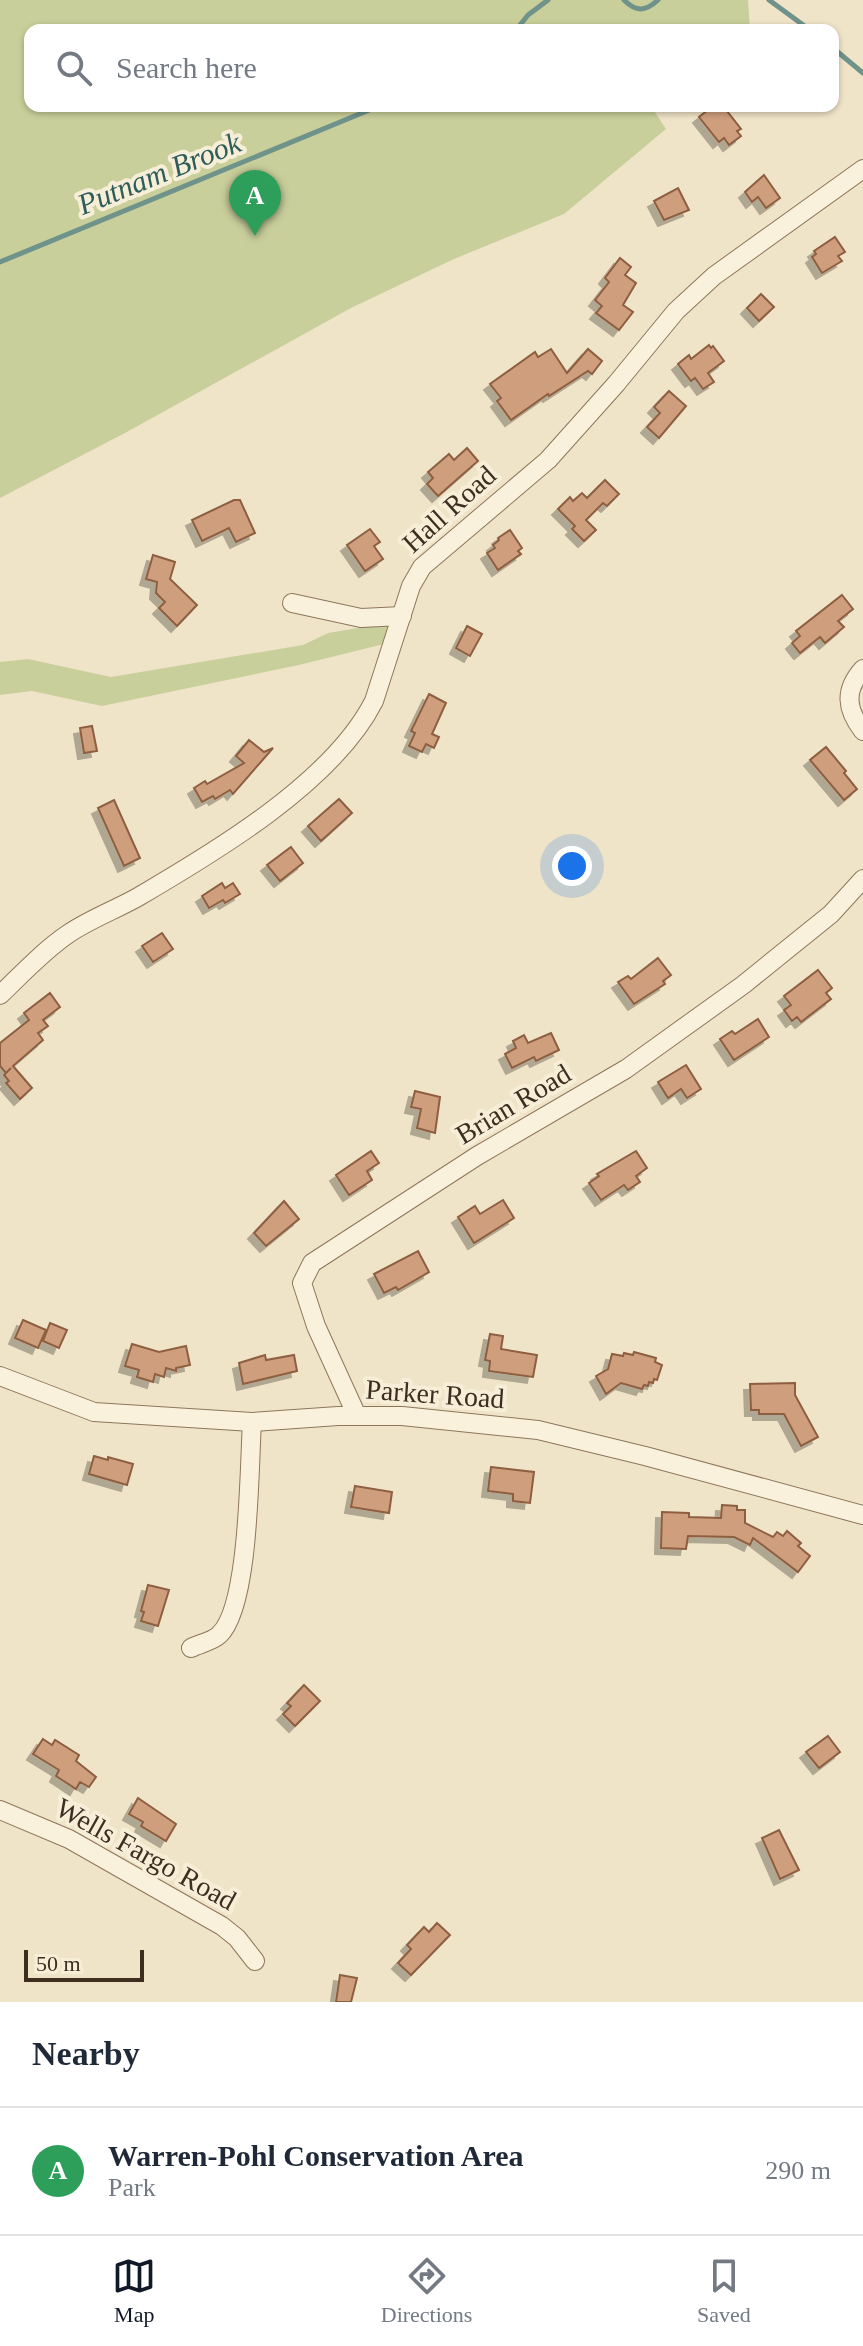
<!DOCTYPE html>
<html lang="en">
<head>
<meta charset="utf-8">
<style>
  body { margin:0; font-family:Georgia,serif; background:#f6f6f7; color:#1f2937 }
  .scale { position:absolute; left:24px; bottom:20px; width:120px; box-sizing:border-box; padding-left:8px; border:4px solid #3d2e20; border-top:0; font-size:22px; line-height:28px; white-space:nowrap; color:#3d2e20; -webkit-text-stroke:6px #f7eed8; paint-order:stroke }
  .you { position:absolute; left:572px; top:866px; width:28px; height:28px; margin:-20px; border:6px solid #fff; border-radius:50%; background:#1a73e8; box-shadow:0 0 0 12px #1a73e833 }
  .badge { display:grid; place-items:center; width:52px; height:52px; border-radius:50%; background:#111827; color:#fff; font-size:26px; font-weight:700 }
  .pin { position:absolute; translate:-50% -66px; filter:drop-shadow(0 2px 4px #0008) }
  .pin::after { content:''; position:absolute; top:42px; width:28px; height:24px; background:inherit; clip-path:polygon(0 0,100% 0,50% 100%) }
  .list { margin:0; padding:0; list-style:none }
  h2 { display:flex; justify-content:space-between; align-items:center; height:104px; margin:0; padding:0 32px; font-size:34px }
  h2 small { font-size:26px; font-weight:400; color:#747a83 }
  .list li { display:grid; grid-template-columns:52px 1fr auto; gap:24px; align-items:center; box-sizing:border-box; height:128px; padding:0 32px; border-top:2px solid #e0e1e3 }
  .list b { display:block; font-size:30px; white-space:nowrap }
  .list p { margin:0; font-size:26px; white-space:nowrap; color:#747a83 }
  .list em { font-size:26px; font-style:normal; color:#747a83 }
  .icon { flex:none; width:44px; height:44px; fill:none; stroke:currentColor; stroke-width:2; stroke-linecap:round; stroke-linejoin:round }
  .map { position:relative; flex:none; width:863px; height:2002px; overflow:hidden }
  .search { position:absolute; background:#fff; box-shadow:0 2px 6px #0004; left:24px; right:24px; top:24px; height:88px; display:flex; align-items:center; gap:20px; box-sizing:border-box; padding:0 28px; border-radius:16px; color:#747a83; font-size:30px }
  .sheet { height:232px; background:#fff }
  nav { display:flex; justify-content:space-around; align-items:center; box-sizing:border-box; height:112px; border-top:2px solid #e0e1e3; background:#fff; font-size:22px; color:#747a83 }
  nav a { display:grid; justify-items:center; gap:4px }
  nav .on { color:#111827 }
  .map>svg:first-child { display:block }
  .green { fill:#c9cf9b }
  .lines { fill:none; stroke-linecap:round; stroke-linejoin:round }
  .stream { stroke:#6f938a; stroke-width:5 }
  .building { fill:#cf9f7d; stroke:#8d5f41; stroke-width:2; filter:url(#shadow) }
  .minor-casing { stroke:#8d765c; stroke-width:20 }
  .minor { stroke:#faf1dc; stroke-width:18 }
  .labels { text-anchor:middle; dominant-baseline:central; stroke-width:8; stroke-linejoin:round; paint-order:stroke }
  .street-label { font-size:28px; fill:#3d2e20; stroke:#f7eed8 }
  .water-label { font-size:30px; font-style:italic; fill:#2f5d5a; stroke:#f7eed8 }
</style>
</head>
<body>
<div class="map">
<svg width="863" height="2002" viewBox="0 0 863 2002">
  <defs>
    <filter id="shadow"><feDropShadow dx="-6" dy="6" stdDeviation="0" flood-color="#0004"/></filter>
  </defs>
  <rect width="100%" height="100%" fill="#f0e4c8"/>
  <g class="green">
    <path d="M0,0h748l2,30h-720v76h621l15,23 -102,85 -110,45 -103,49 -226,125 -125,65z"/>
    <path d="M388,623l-4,21 -85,21 -197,41 -70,-15 -32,4v-33l28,-3 83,18 192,-32 25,-12z"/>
  </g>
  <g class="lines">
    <g class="stream">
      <path d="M624,0c12,12 21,12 34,0"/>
      <path d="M769,0l41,30"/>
      <path d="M516,30l12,-15 20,-15"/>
      <path d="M833,48l30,25"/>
      <path d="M0,262l379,-156"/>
    </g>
  </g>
  <g class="building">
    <path d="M713,106h10l18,23 -4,2 4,5 -12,9 -5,-7 -5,4 -20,-25z"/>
    <path d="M764,175l16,23 -14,10 -8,-11 -6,5 -7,-10z"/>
    <path d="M678,188l11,22 -25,10 -10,-19z"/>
    <path d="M835,237l10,15 -7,4 4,5 -20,12 -10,-16 4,-3 -2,-3z"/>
    <path d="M620,258l11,9 -6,8 11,8 -13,22 10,7 -14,18 -23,-17 6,-7 -7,-6 14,-18 -4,-4z"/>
    <path d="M761,294l13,13 -15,14 -12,-13z"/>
    <path d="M709,345l2,3 2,-2 11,15 -16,12 6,9 -11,7 -8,-11 -4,3 -13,-17 11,-9 2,4z"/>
    <path d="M551,349l16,24 21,-24 14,12 -10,13 -4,-3 -39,25 -1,-2 -37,26 -14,-19 4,-3 -11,-14 45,-32 3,5z"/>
    <path d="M669,391l17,15 -27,32 -12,-11 13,-14 -6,-6z"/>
    <path d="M467,448l11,13 -40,35 -11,-12 6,-6 -5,-6 21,-18 5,6z"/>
    <path d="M605,480l14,14 -12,12 -4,-3 -17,17 10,10 -12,11 -12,-12 3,-3 -17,-17 12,-12 3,4 9,-8 5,5z"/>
    <path d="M234,500h6l15,33 -19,9 -7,-14 -27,13 -10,-21z"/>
    <path d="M370,529l10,13 -6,4 9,13 -18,12 -18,-26z"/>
    <path d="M510,530l12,18 -4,3 3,3 -23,16 -11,-17 8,-5 -2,-3 6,-5 -1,-2z"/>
    <path d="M153,555l22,7 -5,17 27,26 -20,21 -18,-18 6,-6 -9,-9 1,-11 -11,-3z"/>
    <path d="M842,595l11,14 -15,12 6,6 -19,16 -5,-6 -20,16 -8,-10 8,-7 -4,-5z"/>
    <path d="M467,626l15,8 -12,22 -14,-8z"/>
    <path d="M429,694l17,9 -14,31 7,3 -5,11 -8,-4 -4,8 -13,-6 6,-13 -4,-2z"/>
    <path d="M92,726l5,25 -13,2 -4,-25z"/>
    <path d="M249,740l15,12 9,-4 -40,46 -3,-4 -15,9 -2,-3 -11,6 -8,-14 11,-7 2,3 37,-21 -8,-7z"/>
    <path d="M826,747l20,24 -2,2 13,16 -13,11 -34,-40z"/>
    <path d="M339,799l13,14 -31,28 -13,-15z"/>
    <path d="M114,800l26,58 -16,8 -26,-58z"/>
    <path d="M291,847l12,16 -23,18 -13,-16z"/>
    <path d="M222,883l3,5 8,-5 7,11 -15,9 -2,-3 -14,8 -7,-12z"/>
    <path d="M162,933l11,16 -20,13 -11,-16z"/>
    <path d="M658,958l13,17 -8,6 2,3 -31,20 -16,-22 10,-6 3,3z"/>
    <path d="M818,970l14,18 -6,5 5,6 -30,23 -4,-5 -5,4 -8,-11 7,-5 -7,-9z"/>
    <path d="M50,993l10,14 -17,13 5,6 -10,7 5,7 -30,26 19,22 -12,11 -14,-16 3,-2 -5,-6 7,-7 -5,5 -6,-7v-23l29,-23 -5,-7z"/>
    <path d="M758,1019l11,18 -35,23 -14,-21 12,-8 3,3z"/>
    <path d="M551,1033l8,17 -23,11 -2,-4 -22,11 -7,-14 11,-6 -3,-7 11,-6 4,8z"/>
    <path d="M686,1065l15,24 -14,9 -6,-9 -13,9 -10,-16z"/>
    <path d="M415,1091l25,6 -5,36 -18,-5 4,-19 -10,-2z"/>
    <path d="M371,1151l8,12 -12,8 5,9 -23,15 -13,-20z"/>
    <path d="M636,1151l11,17 -11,8 4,6 -12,8 -4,-5 -23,15 -12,-17 10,-7 -2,-2z"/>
    <path d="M503,1200l11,18 -40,25 -16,-26 17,-11 5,8z"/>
    <path d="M284,1201l15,18 -33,27 -12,-13z"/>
    <path d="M418,1251l11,21 -31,18 -2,-3 -12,6 -10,-19z"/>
    <path d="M23,1320l23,10 -8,18 -23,-10z"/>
    <path d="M50,1323l17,7 -8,18 -16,-7z"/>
    <path d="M490,1334l13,2 -2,13 36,6 -4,22 -44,-6 1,-10 -5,-1z"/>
    <path d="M132,1344l27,8 27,-6 4,19 -14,3v3l-10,-3 -2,9 -9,-3 -2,8 -16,-5 2,-7 -14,-4z"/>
    <path d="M634,1352l22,6 -1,4 7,3 -5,15 -3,-1 -1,4 -4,-1 -1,4 -4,-1 -2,4 -21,-6 -15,11 -10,-18 12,-7 4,-15 11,2 1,-3 9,2z"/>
    <path d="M265,1355l1,5 28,-5 3,16 -54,13 -4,-21z"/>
    <path d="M795,1383v12l23,42 -17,9 -17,-32h-25v-4h-8l-1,-26z"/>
    <path d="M94,1456l14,4v-3l25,7 -6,21 -38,-11z"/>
    <path d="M491,1467l43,5 -4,31 -17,-2v-7l-25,-3z"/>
    <path d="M355,1486l37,6 -3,21 -38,-6z"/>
    <path d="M722,1505l15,1v4h8v13l28,14 4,-5 6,4 4,-5 14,12 -3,3 12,10 -12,16 -45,-34 -3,7 -16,-8 -46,-1 -2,13 -25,-1 1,-36 27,1v4l32,1z"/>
    <path d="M148,1585l21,5 -11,36 -17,-5 3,-9 -3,-1z"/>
    <path d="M304,1685l16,16 -25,25 -12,-12 8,-8 -4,-3z"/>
    <path d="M828,1736l12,16 -21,16 -13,-16z"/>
    <path d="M43,1739l9,6 3,-5 24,15 -3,6 20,16 -7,10 -9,-5 -4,7 -20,-13 3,-6 -26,-16z"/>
    <path d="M138,1798l38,26 -10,17 -25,-15 2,-4 -14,-8z"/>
    <path d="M779,1830l20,40 -19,9 -18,-41z"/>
    <path d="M437,1923l13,12 -39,40 -13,-12 13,-14 -4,-4 17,-18 5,5z"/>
    <path d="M340,1975l17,3 -6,24h-15z"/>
  </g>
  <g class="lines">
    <g class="minor-casing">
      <g id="minor">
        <path d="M292,603l69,15 41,-2"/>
        <path d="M863,669c-19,21 -17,40 0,62"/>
        <path d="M0,995c22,-21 43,-44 68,-61 22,-15 47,-24 70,-37 77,-45 195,-115 236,-196l37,-115 11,-19 126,-107 68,-76 60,-73 38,-35 149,-107"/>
        <path d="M0,1376l94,36 158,10 86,-6h64l136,14 107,26 218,59"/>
        <path d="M357,1416l-41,-90 -14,-43 10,-20 165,-107 149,-87 117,-84 88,-71 32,-35"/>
        <path d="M191,1648c8,-4 22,-7 28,-13 31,-28 30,-168 33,-213"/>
        <path d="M0,1810l69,29 153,87 15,12 18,23"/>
      </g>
    </g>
    <use href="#minor" class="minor"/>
  </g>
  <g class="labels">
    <g class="street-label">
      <text transform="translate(449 509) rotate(-42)">Hall Road</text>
      <text transform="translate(513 1104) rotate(-31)">Brian Road</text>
      <text transform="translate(435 1394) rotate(4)">Parker Road</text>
      <text transform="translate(146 1854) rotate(29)">Wells Fargo Road</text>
    </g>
    <g class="water-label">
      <text transform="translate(159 173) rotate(-22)">Putnam Brook</text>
    </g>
  </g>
</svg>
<div class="scale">50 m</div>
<div class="you"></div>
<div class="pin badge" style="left:255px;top:236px;background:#2e9e5b">A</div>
<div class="search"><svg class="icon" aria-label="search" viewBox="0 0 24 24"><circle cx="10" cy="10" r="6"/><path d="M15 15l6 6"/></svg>Search here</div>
</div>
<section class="sheet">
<h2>Nearby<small></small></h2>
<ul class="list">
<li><span class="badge" style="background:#2e9e5b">A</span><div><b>Warren-Pohl Conservation Area</b><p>Park</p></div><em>290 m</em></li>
</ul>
</section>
<nav>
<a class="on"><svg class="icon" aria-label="map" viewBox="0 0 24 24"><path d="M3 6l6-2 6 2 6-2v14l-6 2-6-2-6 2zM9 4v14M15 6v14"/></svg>Map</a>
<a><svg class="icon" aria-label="directions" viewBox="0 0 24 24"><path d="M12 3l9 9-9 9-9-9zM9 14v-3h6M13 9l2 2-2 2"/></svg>Directions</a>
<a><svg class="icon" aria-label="saved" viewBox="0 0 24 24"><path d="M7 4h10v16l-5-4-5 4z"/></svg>Saved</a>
</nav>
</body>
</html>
